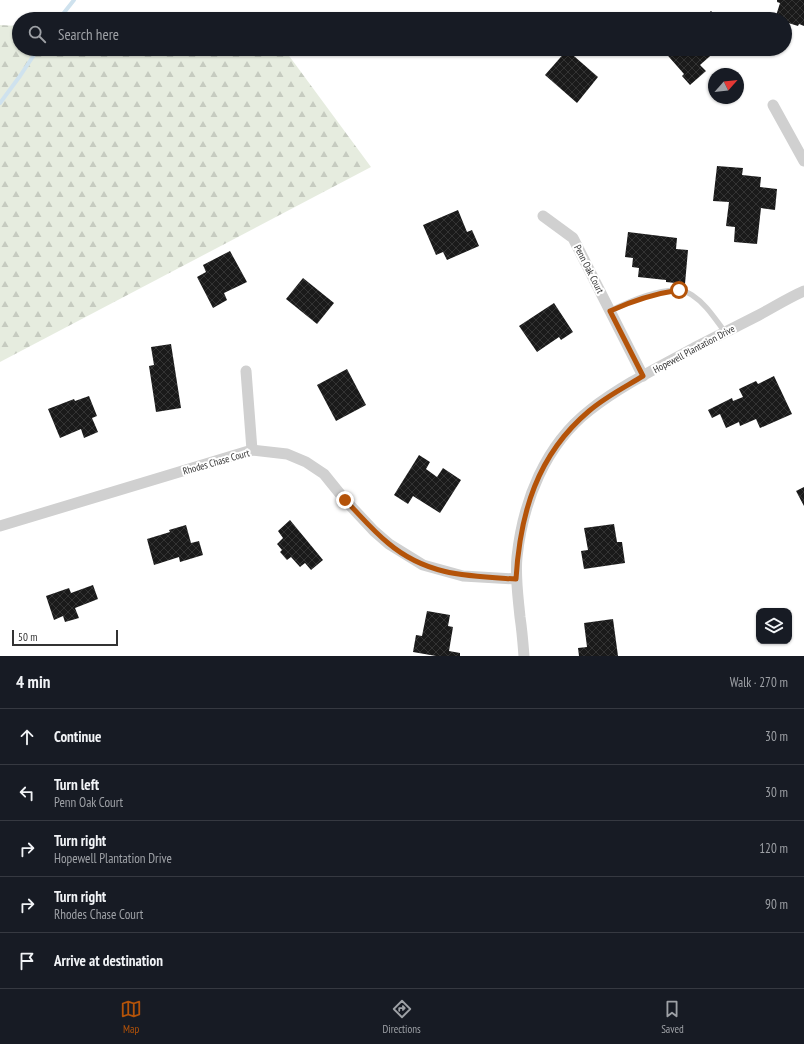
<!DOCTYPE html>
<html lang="en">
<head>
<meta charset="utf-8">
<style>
  body { margin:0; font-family:"PT Sans Narrow",sans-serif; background:#20242c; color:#f1f3f6 }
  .controls { position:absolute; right:12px; bottom:12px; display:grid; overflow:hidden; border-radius:8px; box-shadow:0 1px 3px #0004 }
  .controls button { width:36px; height:36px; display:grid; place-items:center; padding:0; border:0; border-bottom:1px solid #363941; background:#171b24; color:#f1f3f6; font:20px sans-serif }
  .compass { position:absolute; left:708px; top:68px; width:36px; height:36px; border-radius:50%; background:#171b24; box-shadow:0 1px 3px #0004; rotate:63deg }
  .scale { position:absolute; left:12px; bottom:10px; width:106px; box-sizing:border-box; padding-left:4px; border:2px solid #333; border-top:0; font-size:11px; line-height:14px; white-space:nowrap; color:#333; -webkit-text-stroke:3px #fff; paint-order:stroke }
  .stop { position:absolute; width:12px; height:12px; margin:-9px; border:3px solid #b45309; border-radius:50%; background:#fff }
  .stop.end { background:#b45309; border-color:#fff; box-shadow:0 1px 4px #0008 }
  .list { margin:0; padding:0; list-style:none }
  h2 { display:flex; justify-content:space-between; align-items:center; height:52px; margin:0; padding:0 16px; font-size:17px }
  h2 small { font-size:13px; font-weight:400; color:#9ea1a6 }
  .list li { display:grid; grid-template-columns:26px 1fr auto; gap:12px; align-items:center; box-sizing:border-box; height:56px; padding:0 16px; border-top:1px solid #363941 }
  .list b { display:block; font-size:15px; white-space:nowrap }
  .list p { margin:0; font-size:13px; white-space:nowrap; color:#9ea1a6 }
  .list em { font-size:13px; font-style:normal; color:#9ea1a6 }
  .icon { flex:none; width:22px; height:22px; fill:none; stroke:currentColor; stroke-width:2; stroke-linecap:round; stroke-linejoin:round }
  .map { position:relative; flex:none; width:804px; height:656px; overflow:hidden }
  .search { position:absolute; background:#171b24; box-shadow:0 1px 3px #0004; left:12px; right:12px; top:12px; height:44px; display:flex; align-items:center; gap:10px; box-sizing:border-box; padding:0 14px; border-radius:22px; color:#9ea1a6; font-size:15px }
  .sheet { height:332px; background:#171b24 }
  nav { display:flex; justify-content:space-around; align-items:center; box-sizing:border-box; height:56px; border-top:1px solid #363941; background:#171b24; font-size:11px; color:#9ea1a6 }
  nav a { display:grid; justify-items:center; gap:2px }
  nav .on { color:#b45309 }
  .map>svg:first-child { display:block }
  .forest { fill:url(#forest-firs) }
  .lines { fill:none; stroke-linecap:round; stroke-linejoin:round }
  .stream { stroke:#cfe2ee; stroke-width:4 }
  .building { fill:url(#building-cross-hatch) }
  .service { stroke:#d0d0d0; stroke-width:5.5 }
  .minor { stroke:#d0d0d0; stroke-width:11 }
  .route { stroke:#b45309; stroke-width:5 }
  .labels { text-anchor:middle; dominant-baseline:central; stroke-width:4; stroke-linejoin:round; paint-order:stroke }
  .street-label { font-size:10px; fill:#333; stroke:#fff }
</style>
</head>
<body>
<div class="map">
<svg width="804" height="656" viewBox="0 0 804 656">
  <defs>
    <pattern id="forest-firs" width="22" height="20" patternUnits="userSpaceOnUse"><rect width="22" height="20" fill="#e6ecdf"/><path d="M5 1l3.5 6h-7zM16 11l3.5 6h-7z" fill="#c6cbc0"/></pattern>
    <pattern id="building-cross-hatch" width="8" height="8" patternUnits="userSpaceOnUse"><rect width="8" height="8" fill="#1a1a1a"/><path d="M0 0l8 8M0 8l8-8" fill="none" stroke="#333"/></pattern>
  </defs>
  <rect width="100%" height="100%" fill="#fff"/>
  <path class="forest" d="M0,25l19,1v23h265l87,118 -371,195z"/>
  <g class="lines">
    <g class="stream">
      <path d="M59,19l15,-19"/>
      <path d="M0,103l20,-27 18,-27"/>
    </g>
  </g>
  <g class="building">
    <path d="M777,0h27v26l-5,-2 -1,2 -13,-4v-3h-10l5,-16 -3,-1z"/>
    <path d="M711,11l8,8h-17z"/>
    <path d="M662,49h56l-18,16 6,6 -16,14 -8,-9 2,-2z"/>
    <path d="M567,50l31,27 -21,26 -32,-28z"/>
    <path d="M717,166l26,2 -1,7 19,2 -1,10 17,2 -2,21 -14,-2 -4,36 -23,-2 1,-15 -9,-1 3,-24 -16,-1z"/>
    <path d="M458,210l9,22 5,-2 7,16 -32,14 -4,-8 -7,3 -13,-30z"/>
    <path d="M628,232l49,6 -1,11 12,1 -3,34 -19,-2v-2l-28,-3 1,-9 -7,-1 1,-9 -8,-1z"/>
    <path d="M230,251l17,31 -23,11 3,7 -14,8 -16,-31 9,-5 -3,-7z"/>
    <path d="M303,278l31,25 -17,21 -31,-25z"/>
    <path d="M554,303l19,29 -12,8 -2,-3 -22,15 -18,-26z"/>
    <path d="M171,344l10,64 -25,4 -7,-46 5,-1 -3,-18z"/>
    <path d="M347,369l19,36 -30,16 -19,-36z"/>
    <path d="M774,376l18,38 -32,14 -4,-9 -16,7 -1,-4 -13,6 -6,-14 -8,4 -4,-8 24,-12 1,3 10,-4 -4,-8 17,-8 2,3z"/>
    <path d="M89,396l8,20 -5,2 6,14 -14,6 -3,-9 -21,9 -12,-29 26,-10 1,2z"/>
    <path d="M419,455l11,7 -4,7 11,8 6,-9 18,12 -21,33 -27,-17 -5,8 -14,-9z"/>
    <path d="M804,487v19l-8,-15z"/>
    <path d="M290,520l33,40 -12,10 -6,-7 -5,4 -9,-10 -4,3 -7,-8 2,-2 -5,-6 6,-6 -5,-7z"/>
    <path d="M614,524l3,18h5l3,21 -41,6 -3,-18 7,-1 -4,-22z"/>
    <path d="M186,525l5,18 8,-2 4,14 -23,7 -1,-5 -25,8 -7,-26 23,-7 -1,-2z"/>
    <path d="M93,585l5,14 -23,9 4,10 -14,4 -2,-6 -9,4 -8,-24 23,-8 2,5z"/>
    <path d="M427,611l23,4 -2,11 5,1 -4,24 11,2v3h-24l-23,-4 3,-17 6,1z"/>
    <path d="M613,619l5,37h-39l-1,-8 9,-1 -3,-24z"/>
  </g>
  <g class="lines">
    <path class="service" d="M610,311c20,-10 62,-29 82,-16 14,9 23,24 33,37"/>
    <g class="minor">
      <path d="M773,105l31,56"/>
      <path d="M543,216l30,22 70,138"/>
      <path d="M246,371l6,79"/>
      <path d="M0,526l252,-76 35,4 19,8 18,12 21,26 29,31 15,13 34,21 40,11 52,3"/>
      <path d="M524,656c-1,-13 -2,-26 -4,-39 -2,-21 -5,-40 -3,-60 6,-56 28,-112 73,-147 32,-25 69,-43 104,-62 22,-11 43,-22 65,-33 15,-8 29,-17 45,-24"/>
    </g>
  </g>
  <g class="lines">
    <path class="route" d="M345,500c14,14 27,30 43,43 39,33 80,33 128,36 4,-66 21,-124 73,-168 16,-14 36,-24 54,-35l-33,-65c24,-11 43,-17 69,-21"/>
  </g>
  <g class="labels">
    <g class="street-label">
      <text transform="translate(589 269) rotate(63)">Penn Oak Court</text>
      <text transform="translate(694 349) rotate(-28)">Hopewell Plantation Drive</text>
      <text transform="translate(216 462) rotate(-16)">Rhodes Chase Court</text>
    </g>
  </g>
</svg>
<div class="controls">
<button><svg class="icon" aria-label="layers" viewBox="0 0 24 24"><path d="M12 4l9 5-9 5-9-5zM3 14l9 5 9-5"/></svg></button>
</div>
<svg class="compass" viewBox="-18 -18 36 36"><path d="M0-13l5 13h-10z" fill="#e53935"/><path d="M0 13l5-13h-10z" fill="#9ea1a6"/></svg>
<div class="scale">50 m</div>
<div class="stop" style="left:679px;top:290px"></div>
<div class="stop end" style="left:345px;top:500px"></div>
<div class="search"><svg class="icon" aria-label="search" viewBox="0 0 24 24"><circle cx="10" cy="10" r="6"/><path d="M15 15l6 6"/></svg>Search here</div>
</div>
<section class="sheet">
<h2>4 min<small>Walk · 270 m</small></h2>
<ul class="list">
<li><svg class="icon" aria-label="ahead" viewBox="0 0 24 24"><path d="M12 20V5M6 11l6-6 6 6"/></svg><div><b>Continue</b></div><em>30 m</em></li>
<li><svg class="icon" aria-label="left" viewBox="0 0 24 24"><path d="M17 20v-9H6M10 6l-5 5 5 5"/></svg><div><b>Turn left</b><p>Penn Oak Court</p></div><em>30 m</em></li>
<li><svg class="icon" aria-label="right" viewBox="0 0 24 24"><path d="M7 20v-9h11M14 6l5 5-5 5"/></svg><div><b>Turn right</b><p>Hopewell Plantation Drive</p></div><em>120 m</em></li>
<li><svg class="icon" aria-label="right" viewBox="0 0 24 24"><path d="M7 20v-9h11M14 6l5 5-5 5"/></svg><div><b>Turn right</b><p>Rhodes Chase Court</p></div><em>90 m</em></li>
<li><svg class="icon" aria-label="arrive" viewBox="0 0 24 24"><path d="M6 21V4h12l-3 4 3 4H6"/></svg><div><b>Arrive at destination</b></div></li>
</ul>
</section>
<nav>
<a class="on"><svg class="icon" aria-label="map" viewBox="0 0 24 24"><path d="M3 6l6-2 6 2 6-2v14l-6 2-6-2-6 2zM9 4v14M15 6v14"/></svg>Map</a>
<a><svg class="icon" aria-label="directions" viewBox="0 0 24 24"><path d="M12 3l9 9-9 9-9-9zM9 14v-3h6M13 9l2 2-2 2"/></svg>Directions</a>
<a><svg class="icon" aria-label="saved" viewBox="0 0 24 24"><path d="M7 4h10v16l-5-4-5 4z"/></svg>Saved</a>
</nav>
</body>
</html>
